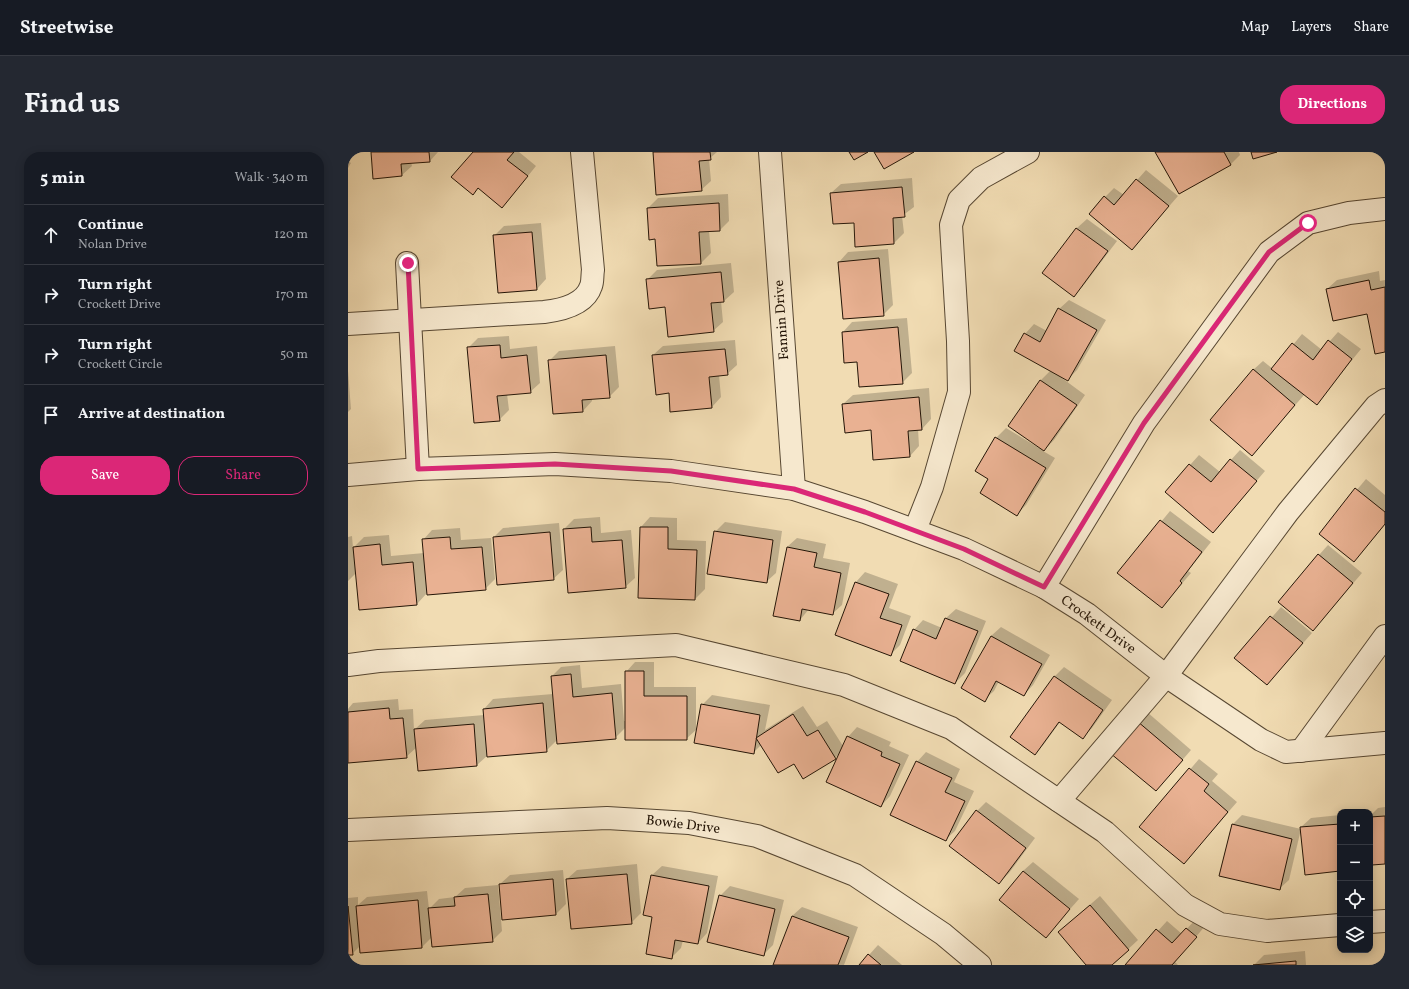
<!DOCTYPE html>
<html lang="en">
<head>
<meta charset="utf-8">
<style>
  body { margin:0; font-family:Vollkorn,serif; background:#242831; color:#f1f3f6 }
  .controls { position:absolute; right:12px; bottom:12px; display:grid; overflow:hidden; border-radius:8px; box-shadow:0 2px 10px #0003 }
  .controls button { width:36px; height:36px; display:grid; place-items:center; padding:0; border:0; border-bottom:1px solid #363941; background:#171b24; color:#f1f3f6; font:20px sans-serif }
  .stop { position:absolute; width:12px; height:12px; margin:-9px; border:3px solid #db2777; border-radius:50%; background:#fff }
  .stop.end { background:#db2777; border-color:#fff; box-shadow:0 1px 4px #0008 }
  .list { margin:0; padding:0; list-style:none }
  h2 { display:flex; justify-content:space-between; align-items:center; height:52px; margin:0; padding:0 16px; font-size:17px }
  h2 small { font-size:13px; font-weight:400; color:#9ea1a6 }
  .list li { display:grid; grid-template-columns:26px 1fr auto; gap:12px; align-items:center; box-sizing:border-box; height:60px; padding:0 16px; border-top:1px solid #363941 }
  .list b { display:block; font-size:15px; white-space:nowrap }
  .list p { margin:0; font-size:13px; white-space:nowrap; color:#9ea1a6 }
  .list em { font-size:13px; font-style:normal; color:#9ea1a6 }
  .actions { display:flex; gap:8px; padding:12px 16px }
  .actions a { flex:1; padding:9px 0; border:1px solid #db2777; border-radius:16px; text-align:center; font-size:14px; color:#db2777 }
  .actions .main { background:#db2777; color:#fff }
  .icon { flex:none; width:22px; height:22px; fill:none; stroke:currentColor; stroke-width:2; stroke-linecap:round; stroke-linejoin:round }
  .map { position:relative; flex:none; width:1037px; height:813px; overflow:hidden; border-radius:16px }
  header { display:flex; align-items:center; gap:24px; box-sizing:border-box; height:56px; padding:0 20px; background:#171b24; border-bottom:1px solid #363941 }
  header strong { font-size:19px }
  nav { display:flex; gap:22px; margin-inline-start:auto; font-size:14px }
  .intro { display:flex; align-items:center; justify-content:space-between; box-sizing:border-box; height:96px; padding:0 24px }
  h1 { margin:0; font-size:28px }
  .button { padding:10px 18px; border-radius:16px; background:#db2777; color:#fff; font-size:14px; font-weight:700 }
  main { display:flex; gap:24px; padding:0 24px }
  aside { flex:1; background:#171b24; border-radius:16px; box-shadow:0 2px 10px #0003 }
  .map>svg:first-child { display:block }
  .shadow { fill:#0003 }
  .building { fill:#e9b192; stroke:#241507 }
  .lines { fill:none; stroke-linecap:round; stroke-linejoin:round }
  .minor-casing { stroke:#574732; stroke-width:24 }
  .minor { stroke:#f6e8ce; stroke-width:22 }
  .route { stroke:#db2777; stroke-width:5 }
  .labels { text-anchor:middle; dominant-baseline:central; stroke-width:3; stroke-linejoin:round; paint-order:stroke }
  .street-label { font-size:14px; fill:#241507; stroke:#f6e8ce }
</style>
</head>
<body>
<header>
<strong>Streetwise</strong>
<nav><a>Map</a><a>Layers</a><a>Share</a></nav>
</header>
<div class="intro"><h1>Find us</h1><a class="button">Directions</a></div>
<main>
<aside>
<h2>5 min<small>Walk · 340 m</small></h2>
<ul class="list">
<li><svg class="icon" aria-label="ahead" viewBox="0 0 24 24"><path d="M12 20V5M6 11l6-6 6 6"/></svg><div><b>Continue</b><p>Nolan Drive</p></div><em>120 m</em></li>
<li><svg class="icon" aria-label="right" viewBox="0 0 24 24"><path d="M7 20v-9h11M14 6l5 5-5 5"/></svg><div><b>Turn right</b><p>Crockett Drive</p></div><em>170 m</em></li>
<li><svg class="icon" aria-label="right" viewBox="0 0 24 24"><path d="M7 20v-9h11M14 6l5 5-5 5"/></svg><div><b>Turn right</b><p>Crockett Circle</p></div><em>50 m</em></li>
<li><svg class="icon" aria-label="arrive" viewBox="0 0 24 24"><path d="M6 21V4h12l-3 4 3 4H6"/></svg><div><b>Arrive at destination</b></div></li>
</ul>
<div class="actions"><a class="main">Save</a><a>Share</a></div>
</aside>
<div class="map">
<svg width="1037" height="813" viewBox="0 0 1037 813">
  <rect width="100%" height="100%" fill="#f1dcb3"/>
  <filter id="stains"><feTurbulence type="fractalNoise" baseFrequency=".005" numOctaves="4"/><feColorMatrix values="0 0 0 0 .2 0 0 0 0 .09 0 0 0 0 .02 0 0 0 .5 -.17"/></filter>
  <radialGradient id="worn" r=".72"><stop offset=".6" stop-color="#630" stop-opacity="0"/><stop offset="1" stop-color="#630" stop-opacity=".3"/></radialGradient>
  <g class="shadow">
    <path d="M24,0h66l-8,9 -19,1 1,4 -10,9 -28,3z"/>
    <path d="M126,0h45l17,14 -25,31 -32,-10 -6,6z"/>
    <path d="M306,0h63l-8,7 2,22 -10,9z"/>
    <path d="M808,0h83l1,3 -9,9 -51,29z"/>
    <path d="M0,9l3,2 -3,5z"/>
    <path d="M798,18l32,26 -46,53 -27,-52 9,-9 10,7z"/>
    <path d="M564,26l2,29 -12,9 2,17 -10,10 -38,3 -1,-25 -24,-28 10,-9z"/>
    <path d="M380,42l1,27 -9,9 -11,1 2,22 -10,10 -43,2 -2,-27 -6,1 -2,-31 10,-10z"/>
    <path d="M739,67l30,22 -34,45 -10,10 -30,-23 34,-45z"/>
    <path d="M193,71l5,56 -9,10 -43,-53 10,-10z"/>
    <path d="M540,97l5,56 -10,10 -44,-53 9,-10z"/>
    <path d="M383,111l3,29 -10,9h-3l2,21 -10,9 -47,-25 -19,-26 10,-10z"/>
    <path d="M1031,119l1,10 5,-1v71l-18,-38 -40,-24 10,-9z"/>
    <path d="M721,148l37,20 -29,50 -9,9 -43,-45 9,-10 13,7 12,-22z"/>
    <path d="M559,166l5,55 -10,10 -44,-22 -15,-29 9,-10z"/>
    <path d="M990,180l23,17 -44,54 -12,-9 -53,60 1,-84 10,-9 10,8 29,-35 20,16z"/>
    <path d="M161,184l1,13 27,-3 3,37 -10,9 -23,2 2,16 -10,10 -31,-72 10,-10z"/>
    <path d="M387,188l2,25 -10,9 -8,1 2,22 -9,10 -42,-15 -17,-37 10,-9z"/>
    <path d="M267,194l4,41 -10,10 -17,1v3l-9,10 -34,-50 10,-10z"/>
    <path d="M703,218l34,25 -31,45 -11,11 12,7 -29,47 -9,9 -27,-35 -14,-8 20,-33 10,-10 33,20 1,-67z"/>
    <path d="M0,219l3,38 -3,3z"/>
    <path d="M581,236l2,31 -9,10h-4l1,17 -9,10 -38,-27 -29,-25 10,-9z"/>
    <path d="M892,298l25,21 -52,61 -47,-40 33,-37 21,17z"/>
    <path d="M1018,327l19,16v30l-31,36 -34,-27z"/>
    <path d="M822,359l41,31 -23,29 3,2 -29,34 -43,-34z"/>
    <path d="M252,365l1,16 30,-3 4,48 -10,9 -61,-58 10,-10z"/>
    <path d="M302,365l27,1v22l29,1 -1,48 -10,10 -56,-2 2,-70z"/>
    <path d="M377,370l57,9 -6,42 -10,9 -51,-50z"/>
    <path d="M211,371l4,47 -10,9 -59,-42 9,-9z"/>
    <path d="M112,376l1,12 30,-2 4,41 -10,10 -58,4 -10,11 -60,-32 -9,9v-44l4,-1 1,12 11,-11 25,-2 2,21 33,-3 -1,-13 9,-10z"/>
    <path d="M449,386l29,6 -3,14 27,5 -8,42 -10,9 -23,-5 -9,11 -13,-73z"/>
    <path d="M980,393l34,28 -49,57 6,-75z"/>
    <path d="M517,420l33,12 -9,24 22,8 -11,29 -9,9 -55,-19 20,-53z"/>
    <path d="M933,455l31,26 -45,51 -31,-26z"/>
    <path d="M608,457l30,12 -21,52 -10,10 -41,-53 9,-10 19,8 4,-10z"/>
    <path d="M653,475l49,28 -17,30 -9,10 -25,-14 -5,10 -10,9 7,-64z"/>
    <path d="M287,510h19v25h42v43l-10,9 -60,-12 -11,11 -58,2 -11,11 -58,4 -11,10 -60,-18 -11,10 -58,5v-53l5,-6 45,-4 1,11 14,-1 1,21 11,-10 59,-5v-6l9,-10 60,-5 -1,-18 9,-9 19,-2 2,23 39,-4 3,37h2v-49z"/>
    <path d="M716,515l48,33 -20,28 -9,9 -23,-15 -16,22 -9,10 -23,-17 43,-61z"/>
    <path d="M364,543l58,10 -5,25 38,-24 14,21 10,-6 16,25 5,-9 9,-10 34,15 -2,4 20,9 -19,41 -9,10 -42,-52 -4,4 -41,4 -32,-18 -9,9 -51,-48z"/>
    <path d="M799,560l44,38 -26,30 -28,-58z"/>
    <path d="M578,600l34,17 -6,13 20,9 -19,40 -10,9 -28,-78z"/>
    <path d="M851,607l19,15 -6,7 25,21 -53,61 -43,-36z"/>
    <path d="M638,650l49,36 -26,35 -10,10 -22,-72z"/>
    <path d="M1037,655v56l-13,-4 -2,2v-45l8,-8z"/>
    <path d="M894,663l59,14 -12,51 -10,9 -47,-64z"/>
    <path d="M992,663v55l-39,-43 10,-9z"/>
    <path d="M685,710l46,37 -33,37 -23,-65z"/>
    <path d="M289,712l4,49 -10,10 -64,-44 10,-9z"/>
    <path d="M314,714l56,10 -11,57 -9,10 -15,-3 -2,8 -10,10 -17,-42 -2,-41z"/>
    <path d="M215,718l3,34 -10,10 -53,5 -3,-35 10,-9z"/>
    <path d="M150,733l4,46 -10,10 -60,-4 -10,10 -61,-2 -9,9h-4v-56l10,-1v8l9,-8 60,-6 2,18 10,-10 16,-2 10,-9z"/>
    <path d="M382,734l54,14 -11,45 -10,10 -43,-59z"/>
    <path d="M752,744l38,44 -27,25h-23l-29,-33z"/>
    <path d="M454,755l56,20 -14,38h-70l18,-49z"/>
    <path d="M848,767l9,7 -30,36 3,3h-51l40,-44 15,13z"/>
    <path d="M530,793l24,20h-42z"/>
    <path d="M957,799l1,14h-52l10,-10z"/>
  </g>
  <g class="building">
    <path d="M23,0h58l1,10 -29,2 1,12 -29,3z"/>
    <path d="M125,0h41l-7,8 21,16 -26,32 -24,-20 -5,7 -22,-18z"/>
    <path d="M305,0h57l1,8 -12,1 3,30 -46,4z"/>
    <path d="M501,0h19l-14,8z"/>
    <path d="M526,0h40l-30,17z"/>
    <path d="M807,0h69l7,13 -52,29z"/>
    <path d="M903,0h26l-24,7z"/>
    <path d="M788,27l33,27 -37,44 -43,-36 15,-18 10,9z"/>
    <path d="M554,35l3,30 -12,1 1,26 -39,3 -1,-24 -21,1 -3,-31z"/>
    <path d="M371,51l1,28 -21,1 2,32 -44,2 -2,-27 -6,1 -2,-32z"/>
    <path d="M728,76l32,23 -34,46 -32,-24z"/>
    <path d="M184,80l5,58 -39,3 -5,-58z"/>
    <path d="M531,106l5,58 -41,3 -5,-57z"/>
    <path d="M373,120l3,30 -13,1 3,29 -46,5 -3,-30 -16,2 -3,-30z"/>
    <path d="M1021,128l2,10 14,-3v65l-10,2 -8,-40 -34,7 -7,-32z"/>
    <path d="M710,156l39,22 -29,51 -54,-30 10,-18 16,9z"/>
    <path d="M550,175l5,57 -44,3 -2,-25 -13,1 -2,-31z"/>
    <path d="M980,188l24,19 -35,46 -46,-36 21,-26 21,17z"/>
    <path d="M152,193l1,13 26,-3 4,38 -34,3 3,25 -26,2 -7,-76z"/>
    <path d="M377,197l3,26 -19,2 3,31 -42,4 -1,-19 -13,2 -4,-40z"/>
    <path d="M258,203l4,43 -28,2 1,12 -30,2 -5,-54z"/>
    <path d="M905,217l42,36 -43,51 -42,-36z"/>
    <path d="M692,228l37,25 -33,46 -36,-25z"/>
    <path d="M571,245l3,33 -14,1 2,26 -37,3 -2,-30 -26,3 -3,-29z"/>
    <path d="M647,285l51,31 -29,48 -37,-23 8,-14 -13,-8z"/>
    <path d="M882,307l27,22 -44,52 -48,-41 24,-28 22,18z"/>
    <path d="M1007,336l30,24v12l-31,38 -35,-28z"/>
    <path d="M812,368l42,32 -22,29 2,2 -20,25 -45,-35z"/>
    <path d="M243,375l1,15 30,-2 4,48 -58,5 -5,-64z"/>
    <path d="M292,375h28v22l29,1 -2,50 -57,-2z"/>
    <path d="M366,379l59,9 -6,43 -60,-9z"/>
    <path d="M202,380l4,48 -57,5 -4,-48z"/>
    <path d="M102,385l1,12 31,-2 4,43 -59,5 -5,-56z"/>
    <path d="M32,392l2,21 31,-3 4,43 -58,5 -6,-63z"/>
    <path d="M439,395l30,6 -3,14 27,6 -8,42 -31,-6 -2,12 -27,-5z"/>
    <path d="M970,402l35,29 -40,48 -35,-29z"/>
    <path d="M507,430l34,12 -9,24 22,7 -11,31 -56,-21z"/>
    <path d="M922,464l33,27 -36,42 -33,-27z"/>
    <path d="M597,466l33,13 -23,53 -55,-23 13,-32 23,10z"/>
    <path d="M643,484l51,28 -18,32 -28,-15 -11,21 -24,-14z"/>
    <path d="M277,519h19v25h43v44h-62z"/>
    <path d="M223,522l2,23 39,-4 4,46 -59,5 -6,-68z"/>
    <path d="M706,524l49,34 -20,29 -24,-17 -24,33 -25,-18z"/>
    <path d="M195,551l4,49 -60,5 -4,-48z"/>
    <path d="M353,552l59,11 -6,39 -60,-11z"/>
    <path d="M41,556l1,11 13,-1 4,40 -59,5v-51z"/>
    <path d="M445,562l14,22 11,-6 18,29 -33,20 -9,-15 -16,9 -22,-35z"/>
    <path d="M789,569l46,39 -27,31 -46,-38z"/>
    <path d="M126,572l3,42 -59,5 -4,-42z"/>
    <path d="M499,584l35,16 -1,4 19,8 -19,43 -55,-25z"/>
    <path d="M568,609l36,17 -7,14 20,9 -19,40 -56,-26z"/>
    <path d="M841,616l20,16 -5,7 24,21 -44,52 -45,-37z"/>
    <path d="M628,658l50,38 -27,36 -50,-38z"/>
    <path d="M1037,664v48l-13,1 -2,-48z"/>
    <path d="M884,672l60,15 -12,51 -61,-14z"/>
    <path d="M992,672v47l-35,4 -5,-48z"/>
    <path d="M675,719l47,38 -24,29 -47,-38z"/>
    <path d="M279,722l5,50 -61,5 -5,-50z"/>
    <path d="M303,723l58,11 -11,58 -23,-4 -3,19 -26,-5 6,-37 -9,-2z"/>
    <path d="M205,727l3,36 -54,5 -3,-36z"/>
    <path d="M140,742l5,48 -61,5 -4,-39 27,-2 -1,-9z"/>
    <path d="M371,743l56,14 -11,47 -57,-14z"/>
    <path d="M70,748l4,48 -62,5 -4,-47z"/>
    <path d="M742,753l39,45 -17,15h-26l-28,-33z"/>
    <path d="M0,754l5,49h-5z"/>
    <path d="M444,764l57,21 -11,28h-65z"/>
    <path d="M838,776l11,9 -25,28h-47l31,-36 16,14z"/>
    <path d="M520,802l13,11h-22z"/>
    <path d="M948,809v4h-43z"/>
  </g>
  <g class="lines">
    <g class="minor-casing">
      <g id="minor">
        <path d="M422,0l24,337"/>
        <path d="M59,111l11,206"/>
        <path d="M0,172l196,-12c17,-2 41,-7 47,-26 2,-5 1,-11 2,-16l-11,-118"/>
        <path d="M0,323l70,-6 137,-5 116,7 123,18 71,23 99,37 80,38 43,27 79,62 95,64 25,12 99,-9"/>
        <path d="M567,378l17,-43 27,-95 -1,-51 -7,-116 8,-25 22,-22 47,-26"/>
        <path d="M696,435l100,-164 125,-171 39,-29 41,-10 36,-4"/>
        <path d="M0,513l31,-4 297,-16 168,40 107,43 154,104 80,73 35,19 47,7 73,-6"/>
        <path d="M953,599l84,-115"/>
        <path d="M711,649l107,-125 122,-164 88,-106 9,-6"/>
        <path d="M0,678l259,-12 82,5 68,13 98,39 88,59 37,31"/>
        <path d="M1022,770l15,-1"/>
      </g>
    </g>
    <use href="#minor" class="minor"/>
  </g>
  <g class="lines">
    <path class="route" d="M60,111l10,206 137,-5 116,7 123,18 71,23 99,37 80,38 100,-164 125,-171 39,-29"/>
  </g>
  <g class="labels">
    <g class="street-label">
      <text transform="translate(434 168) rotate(-94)">Fannin Drive</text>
      <text transform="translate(750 473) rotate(36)">Crockett Drive</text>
      <text transform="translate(335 673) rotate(7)">Bowie Drive</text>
    </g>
  </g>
  <rect width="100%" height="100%" filter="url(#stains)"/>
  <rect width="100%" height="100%" fill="url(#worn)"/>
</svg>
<div class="controls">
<button>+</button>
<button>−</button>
<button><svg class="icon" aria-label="locate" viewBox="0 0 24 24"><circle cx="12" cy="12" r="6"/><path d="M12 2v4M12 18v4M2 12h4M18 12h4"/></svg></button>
<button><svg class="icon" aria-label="layers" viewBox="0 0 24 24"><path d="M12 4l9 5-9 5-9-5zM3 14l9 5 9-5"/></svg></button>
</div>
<div class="stop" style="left:960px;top:71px"></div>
<div class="stop end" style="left:60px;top:111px"></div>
</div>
</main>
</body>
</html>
